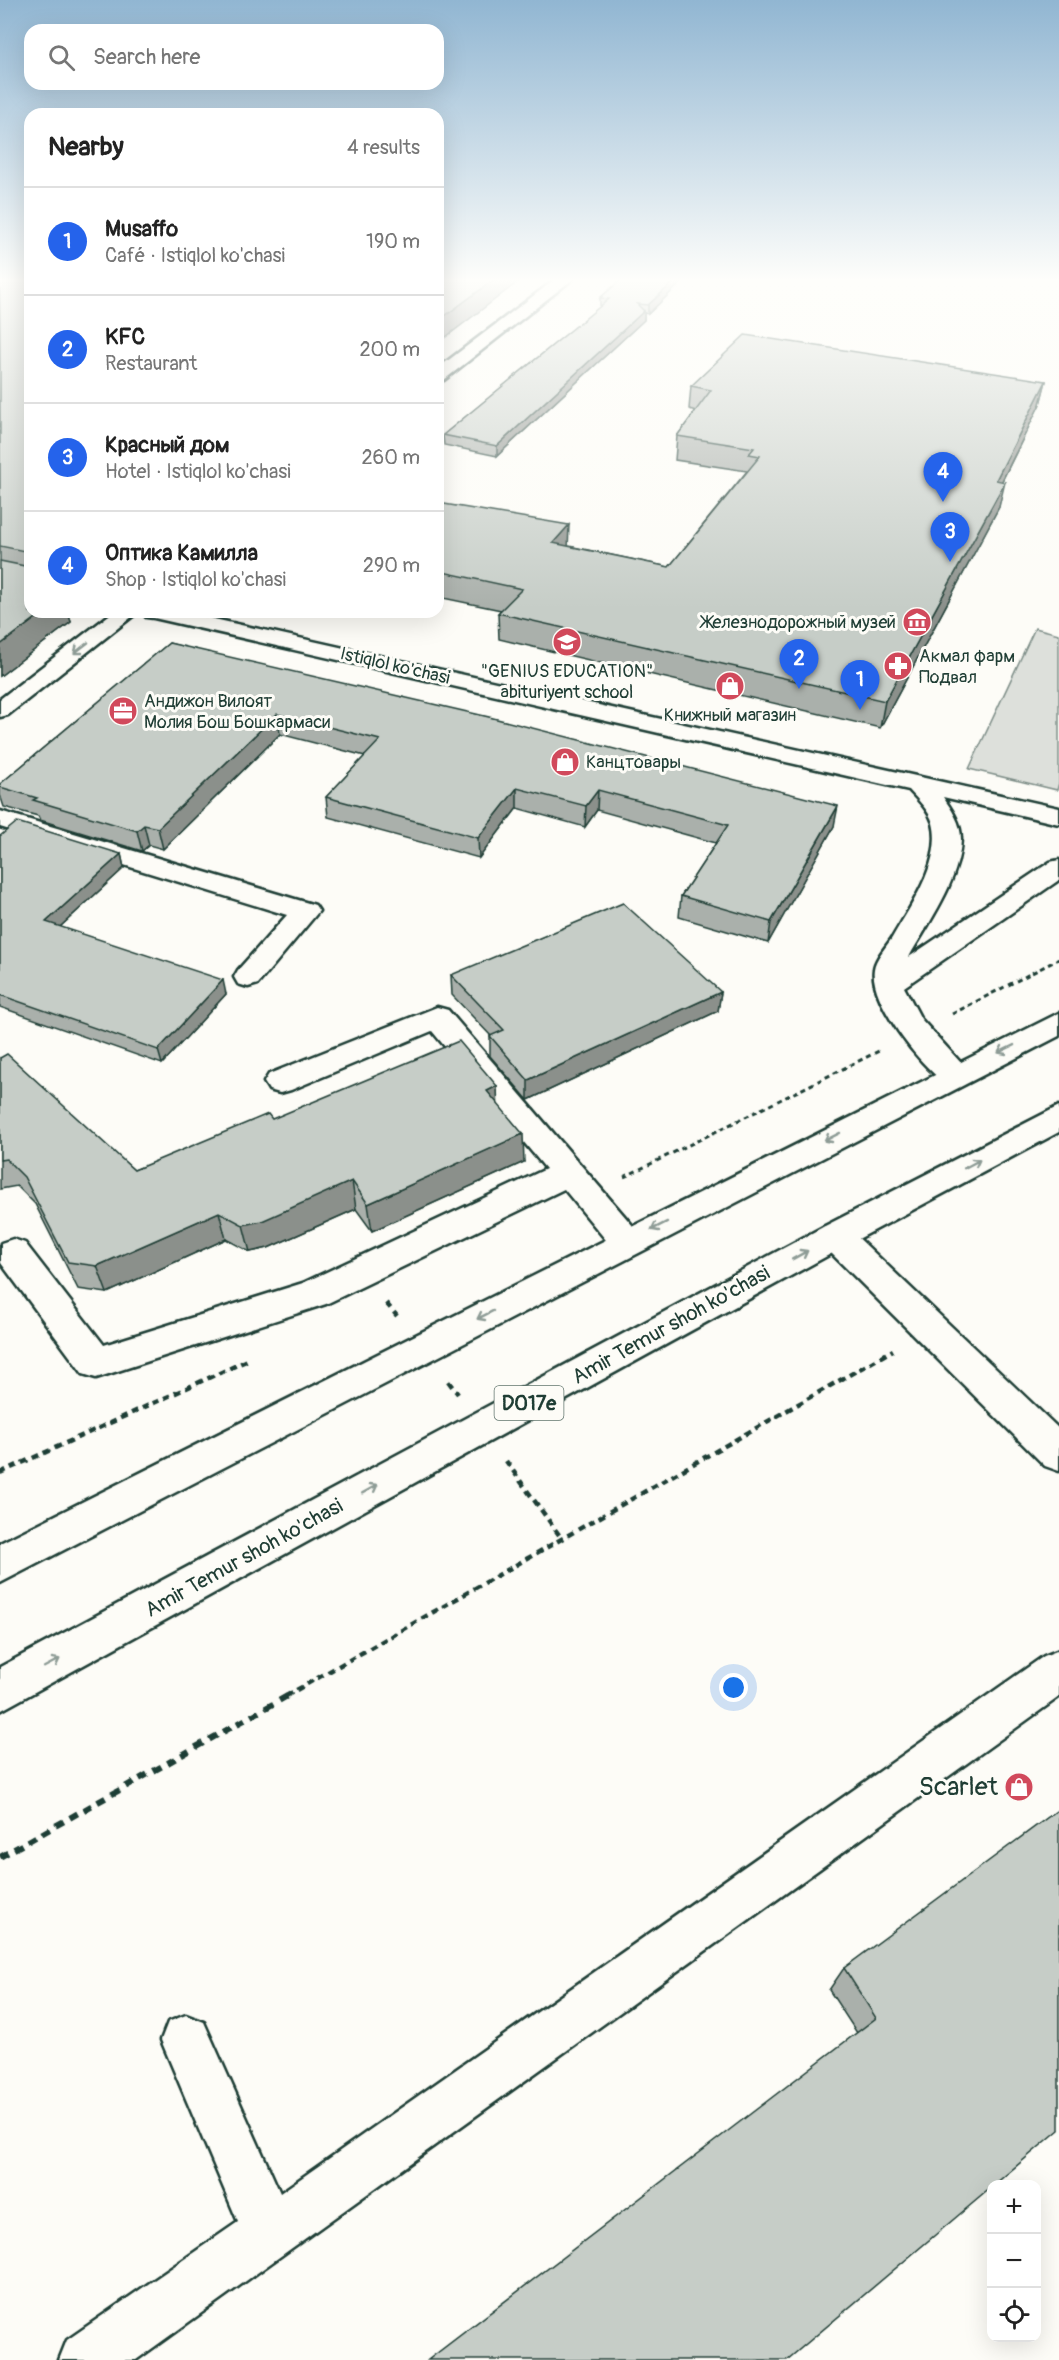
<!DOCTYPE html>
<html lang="en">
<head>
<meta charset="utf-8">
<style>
  body { margin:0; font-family:Pangolin,sans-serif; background:#f6f6f6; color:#222 }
  .controls { position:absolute; right:18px; bottom:18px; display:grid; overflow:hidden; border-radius:12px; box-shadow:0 6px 24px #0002 }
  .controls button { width:54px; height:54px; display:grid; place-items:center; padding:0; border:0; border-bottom:2px solid #e0e0e0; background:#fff; color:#222; font:30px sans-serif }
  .you { position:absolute; left:734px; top:1688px; width:21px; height:21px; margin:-15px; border:4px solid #fff; border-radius:50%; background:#1a73e8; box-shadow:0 0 0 9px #1a73e833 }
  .badge { display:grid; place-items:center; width:39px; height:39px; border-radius:50%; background:#2563eb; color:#fff; font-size:20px; font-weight:700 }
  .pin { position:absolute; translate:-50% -50px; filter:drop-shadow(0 2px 3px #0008) }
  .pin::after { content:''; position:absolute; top:32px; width:21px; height:18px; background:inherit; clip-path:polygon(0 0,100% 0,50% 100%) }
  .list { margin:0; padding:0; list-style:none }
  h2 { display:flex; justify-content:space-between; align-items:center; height:78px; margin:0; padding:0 24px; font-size:26px }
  h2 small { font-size:20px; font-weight:400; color:#767676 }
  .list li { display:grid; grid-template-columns:39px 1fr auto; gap:18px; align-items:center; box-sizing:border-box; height:108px; padding:0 24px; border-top:2px solid #e0e0e0 }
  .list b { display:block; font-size:22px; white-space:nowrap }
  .list p { margin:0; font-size:20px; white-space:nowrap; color:#767676 }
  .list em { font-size:20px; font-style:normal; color:#767676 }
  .icon { flex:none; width:33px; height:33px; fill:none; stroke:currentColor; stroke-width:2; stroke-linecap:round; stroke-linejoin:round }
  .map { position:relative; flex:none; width:1059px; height:2360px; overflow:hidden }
  .search { position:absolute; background:#fff; box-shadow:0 6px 24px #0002; left:24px; top:24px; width:420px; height:66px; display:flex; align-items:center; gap:15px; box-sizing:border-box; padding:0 21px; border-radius:18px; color:#767676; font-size:22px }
  .panel { position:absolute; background:#fff; box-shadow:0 6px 24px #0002; left:24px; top:108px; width:420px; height:510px; border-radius:18px }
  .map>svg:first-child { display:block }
  .green { fill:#dde0db; stroke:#7e8e88; stroke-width:1.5 }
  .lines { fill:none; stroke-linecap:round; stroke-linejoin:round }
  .minor-casing { stroke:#1f3d34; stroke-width:5 }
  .major-casing { stroke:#1f3d34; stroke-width:5 }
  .path-far2 { stroke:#1f3d34; stroke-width:3; stroke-dasharray:5 4; stroke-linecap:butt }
  .path-far1 { stroke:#1f3d34; stroke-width:4.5; stroke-dasharray:7 5; stroke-linecap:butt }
  .path { stroke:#1f3d34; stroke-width:6; stroke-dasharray:9 7; stroke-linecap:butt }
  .minor { fill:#fdfcf7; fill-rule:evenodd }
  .major { fill:#fdfcf7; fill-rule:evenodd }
  .wall { fill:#aab0ab; stroke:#1f3d34; stroke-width:1.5 }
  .shaded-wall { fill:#8b908b; stroke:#1f3d34; stroke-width:1.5 }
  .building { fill:#c6cdc7; stroke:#1f3d34; stroke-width:1.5 }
  .oneway { stroke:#8e9c96 }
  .labels { text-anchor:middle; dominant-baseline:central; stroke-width:6; stroke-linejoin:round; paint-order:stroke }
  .far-poi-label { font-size:18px; fill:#1f3d34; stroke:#fdfcf7; text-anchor:start }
  .far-street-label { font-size:18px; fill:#1f3d34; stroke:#fdfcf7 }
  .shield { fill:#fdfcf7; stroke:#62766e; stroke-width:1.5 }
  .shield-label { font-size:20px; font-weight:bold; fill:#1f3d34 }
  .street-label { font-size:21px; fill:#1f3d34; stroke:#fdfcf7 }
  .near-poi-label { font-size:26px; fill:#1f3d34; stroke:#fdfcf7; text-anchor:end }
</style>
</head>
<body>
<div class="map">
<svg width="1059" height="2360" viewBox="0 0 1059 2360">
  <rect width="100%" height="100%" fill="#fdfcf7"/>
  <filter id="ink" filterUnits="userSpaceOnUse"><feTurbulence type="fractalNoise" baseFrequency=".0167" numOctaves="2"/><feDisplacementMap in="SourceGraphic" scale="12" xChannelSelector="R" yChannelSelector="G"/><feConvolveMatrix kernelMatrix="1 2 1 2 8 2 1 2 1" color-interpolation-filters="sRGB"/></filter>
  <g filter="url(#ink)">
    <path class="green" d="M1035,628l24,6v149l-2,7 -88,-21z"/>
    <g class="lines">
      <g class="minor-casing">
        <g id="minor">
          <path d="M557,278h17l-130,102 -6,1v-13z"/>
          <path d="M113,612h25l-130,103 -8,2v-18z"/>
          <path d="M143,612h40l876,196v16l-116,-27c9,13 18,26 18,42 -1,41 -32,83 -52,118l141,-95 9,-2v20l-155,107 17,32 50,55 -4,8c-8,2 -15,4 -22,0 -26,-16 -76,-83 -71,-113 1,-10 12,-22 18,-31 18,-31 51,-77 41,-115 -4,-13 -15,-23 -24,-33l-755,-172 -8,-1z"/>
          <path d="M0,811l315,94 4,6 -61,73 -10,3 -10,-3 -4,-7 4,-7 49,-55 -287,-88z"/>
          <path d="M437,1007l11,3 191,223 5,9 -5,9 -12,4 -12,-4 -51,-62 -238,115 -230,74 -13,-4 -82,-111v-20l12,-4 12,4 79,102 199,-62 243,-114 -114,-138 -141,59 -11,3 -11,-3 -5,-8 5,-8z"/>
          <path d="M835,1223l12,4 212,202v42l-14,-5 -222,-221 -5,-9 5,-9z"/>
          <path d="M1059,1650v47l-923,663h-77l8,-20 171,-118 -77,-182 7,-18 18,-7 18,7 76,171 764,-537z"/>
        </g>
      </g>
      <g class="major-casing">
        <g id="major">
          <path d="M1059,1013v23l-1059,547v-40z"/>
          <path d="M1059,1106v26l-212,113 -847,466v-44l823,-440z"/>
        </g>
      </g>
      <g class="path-far2">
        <path d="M952,1014l107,-55"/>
        <path d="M624,1177l257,-127"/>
      </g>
      <g class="path-far1">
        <path d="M386,1303l11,13"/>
        <path d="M448,1381l10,13"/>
        <path d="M506,1461l56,78"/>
        <path d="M0,1473l248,-113"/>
        <path d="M286,1696l607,-346"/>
      </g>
      <path class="path" d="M0,1857l289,-162"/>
      <use href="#minor" class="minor"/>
      <use href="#major" class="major"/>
    </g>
    <g class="wall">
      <path d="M0,278h30v334h38l3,10 -71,54z"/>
      <path d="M623,278h63l-38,36 -4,-1v7l-147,136 -53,-11 -1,-10 157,-128v-9z"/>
      <path d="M1046,381l-6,23 -38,77 -3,26 -119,221 -381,-89 -1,-26 3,-3 -63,-13v-94l131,43 100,21 78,-96 -72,-11 2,-24 19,-25 -7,-2 2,-23z"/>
      <path d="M169,643l665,183 -66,117 -89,-26 2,-21 35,-53 -119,-33 -12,17 -68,-19 -38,50 -151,-41 -2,-20 39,-41 -85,-22 -117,115 -14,-4 -7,6 -102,-31 -2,-4 -34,-9 -4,-12v-11z"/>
      <path d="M0,836l121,18 3,14 -64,59 166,67 -64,70 -162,-57z"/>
      <path d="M451,975l270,17 -3,19 -190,89 -38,-44v-20h1l-39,-41z"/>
      <path d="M0,1058l134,112 138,-51 225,-33v17l27,59 -152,69 -16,-22 -88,39 -18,4 -24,-13 -119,54 -29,-4 -43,-85 -18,-18 -17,3z"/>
      <path d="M844,1968l215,162 -202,-97 -28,-43z"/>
    </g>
    <g class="shaded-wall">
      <path d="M496,278h27l-85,65v-22z"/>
      <path d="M678,278h8l-38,36v-9z"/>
      <path d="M644,311v9l-147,136v-10z"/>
      <path d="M1046,381l-6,23 -50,101 6,-25z"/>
      <path d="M1005,482l-6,25 -119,221 5,-27z"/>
      <path d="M569,525l-1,25 -15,-7z"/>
      <path d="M44,612h24l3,10 -71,54v-31z"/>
      <path d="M277,714l3,20 -117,115 -5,-21z"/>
      <path d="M517,788v20l-38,50 -1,-20z"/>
      <path d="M598,790l-1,20 -12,17 1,-21z"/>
      <path d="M838,806l-4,20 -66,117 3,-21z"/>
      <path d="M144,825l5,20 -7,6 -5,-20z"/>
      <path d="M121,854l3,14 -74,68 -4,-14z"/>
      <path d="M223,980l3,14 -64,70 -4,-14z"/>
      <path d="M721,992l-3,19 -190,89v-20z"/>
      <path d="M497,1086l1,28 -11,-23z"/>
      <path d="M523,1134l1,28 -152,69 -4,-27z"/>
      <path d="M352,1181l4,28 -88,39 -18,4 -7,-27z"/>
      <path d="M219,1212l7,27 -119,54 -10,-27z"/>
    </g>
    <g class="building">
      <path d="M0,278h30v334h14l-44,33v-84l25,5v-15l-25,-5z"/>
      <path d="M438,278h58l-58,43z"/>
      <path d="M623,278h55l-30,27 -11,-1 7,7 -147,135 -54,-11 166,-136 -9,-1z"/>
      <path d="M745,335l301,46 -50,99 9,2 -120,219 -387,-88 24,-24 -84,-18v-68l131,22 -16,18 116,24 91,-111 -11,-2 5,-6 -77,-12 34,-46 -20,-4z"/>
      <path d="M169,643l320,74 349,89 -67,116 -90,-26 47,-71 -130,-35 -12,16 -69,-18 -39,50 -152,-41 54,-57 -103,-26 -119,114 -14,-3 -7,6 -104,-31 4,-2 -37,-11v-3z"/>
      <path d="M17,822l104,32 -75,68 177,58 -65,70 -158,-55v-159z"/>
      <path d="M623,903l98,89 -193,88 -38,-44 14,-6 -53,-55z"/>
      <path d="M459,1041l38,45 -10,5 36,43 -155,70 -16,-23 -90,40 -19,4 -24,-13 -122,54 -29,-4 -44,-85 -18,-18 -6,1v-102l7,-4 127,116 134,-56 4,5z"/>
      <path d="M1059,1809v321l-64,54h-3v3l-205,173h-359l448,-342 -32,-50z"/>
    </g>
    <defs><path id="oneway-shaft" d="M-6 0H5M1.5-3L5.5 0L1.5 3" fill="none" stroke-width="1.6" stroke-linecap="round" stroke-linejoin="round" transform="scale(1.5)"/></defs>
    <g class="oneway">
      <use href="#oneway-shaft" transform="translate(81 648) rotate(142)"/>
      <use href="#oneway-shaft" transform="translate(1006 1049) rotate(154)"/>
      <use href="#oneway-shaft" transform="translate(832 1137) rotate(153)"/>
      <use href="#oneway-shaft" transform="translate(972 1164) rotate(-28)"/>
      <use href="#oneway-shaft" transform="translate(659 1226) rotate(153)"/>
      <use href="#oneway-shaft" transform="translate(800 1255) rotate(-29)"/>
      <use href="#oneway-shaft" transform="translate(485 1315) rotate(153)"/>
      <use href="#oneway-shaft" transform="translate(370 1489) rotate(-29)"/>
      <use href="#oneway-shaft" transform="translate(52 1663) rotate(-28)"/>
    </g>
  </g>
  <linearGradient id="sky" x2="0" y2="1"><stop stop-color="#91b6d2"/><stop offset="0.46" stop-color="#fefefb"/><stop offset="1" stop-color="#fefefb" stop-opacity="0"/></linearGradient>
  <rect width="1059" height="609" fill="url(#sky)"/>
  <defs>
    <g id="museum-disc" transform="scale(1.5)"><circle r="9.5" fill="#d1495b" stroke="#fdfcf7"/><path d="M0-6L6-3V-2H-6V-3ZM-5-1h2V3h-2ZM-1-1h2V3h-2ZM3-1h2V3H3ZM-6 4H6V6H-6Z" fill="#fff"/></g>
    <g id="school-disc" transform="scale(1.5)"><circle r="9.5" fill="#d1495b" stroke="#fdfcf7"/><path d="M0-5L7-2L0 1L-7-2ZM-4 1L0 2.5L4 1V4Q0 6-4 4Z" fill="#fff"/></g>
    <g id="pharmacy-disc" transform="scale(1.5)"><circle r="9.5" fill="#d1495b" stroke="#fdfcf7"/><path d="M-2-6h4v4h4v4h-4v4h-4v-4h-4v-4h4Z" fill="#fff"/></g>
    <g id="shop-disc" transform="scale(1.5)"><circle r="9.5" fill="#d1495b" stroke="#fdfcf7"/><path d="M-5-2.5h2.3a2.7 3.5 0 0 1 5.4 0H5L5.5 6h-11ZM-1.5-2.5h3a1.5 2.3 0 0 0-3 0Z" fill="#fff"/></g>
    <g id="office-disc" transform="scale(1.5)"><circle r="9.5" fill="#d1495b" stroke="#fdfcf7"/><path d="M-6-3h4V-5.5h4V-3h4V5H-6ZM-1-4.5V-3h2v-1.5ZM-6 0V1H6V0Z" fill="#fff"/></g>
  </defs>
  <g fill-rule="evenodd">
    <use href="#museum-disc" x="917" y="622"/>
    <use href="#school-disc" x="567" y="642"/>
    <use href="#pharmacy-disc" x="898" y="666"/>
    <use href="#shop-disc" x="730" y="686"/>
    <use href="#office-disc" x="123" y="711"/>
    <use href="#shop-disc" x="565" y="762"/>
    <use href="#shop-disc" x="1019" y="1787"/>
  </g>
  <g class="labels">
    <g class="far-poi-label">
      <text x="896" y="622" text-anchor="end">Железнодорожный музей</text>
      <text x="919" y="656">Акмал фарм<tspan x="919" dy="21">Подвал</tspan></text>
      <text x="567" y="671" text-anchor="middle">"GENIUS EDUCATION"<tspan x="567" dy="21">abituriyent school</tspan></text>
      <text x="144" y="701">Андижон Вилоят<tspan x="144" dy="21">Молия Бош Бошкармаси</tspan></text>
      <text x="730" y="715" text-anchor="middle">Книжный магазин</text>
      <text x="586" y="762">Канцтовары</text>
    </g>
    <g class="far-street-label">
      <text transform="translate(395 666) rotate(13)">Istiqlol ko'chasi</text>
    </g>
    <rect class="shield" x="494.5" y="1386" width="69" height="34" rx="4.5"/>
    <g class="shield-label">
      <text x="529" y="1403">D017e</text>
    </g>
    <g class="street-label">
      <text transform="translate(671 1325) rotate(-29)">Amir Temur shoh ko'chasi</text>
      <text transform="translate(244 1558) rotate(-29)">Amir Temur shoh ko'chasi</text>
    </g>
    <g class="near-poi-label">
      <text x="998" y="1787">Scarlet</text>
    </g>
  </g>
</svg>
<div class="controls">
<button>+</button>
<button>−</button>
<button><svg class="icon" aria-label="locate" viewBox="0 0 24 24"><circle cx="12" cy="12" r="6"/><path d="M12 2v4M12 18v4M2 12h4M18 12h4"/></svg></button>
</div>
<div class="you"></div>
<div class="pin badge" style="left:860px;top:710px">1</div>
<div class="pin badge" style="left:799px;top:689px">2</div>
<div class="pin badge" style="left:950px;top:562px">3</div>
<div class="pin badge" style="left:943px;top:502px">4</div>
<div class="search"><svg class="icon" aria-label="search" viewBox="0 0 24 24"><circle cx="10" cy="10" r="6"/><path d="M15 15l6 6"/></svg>Search here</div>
<section class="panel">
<h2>Nearby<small>4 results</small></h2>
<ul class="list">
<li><span class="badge">1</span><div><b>Musaffo</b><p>Café · Istiqlol ko'chasi</p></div><em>190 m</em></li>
<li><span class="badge">2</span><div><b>KFC</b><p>Restaurant</p></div><em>200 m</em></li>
<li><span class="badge">3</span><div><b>Красный дом</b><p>Hotel · Istiqlol ko'chasi</p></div><em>260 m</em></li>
<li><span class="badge">4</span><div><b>Оптика Камилла</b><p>Shop · Istiqlol ko'chasi</p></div><em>290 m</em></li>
</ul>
</section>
</div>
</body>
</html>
